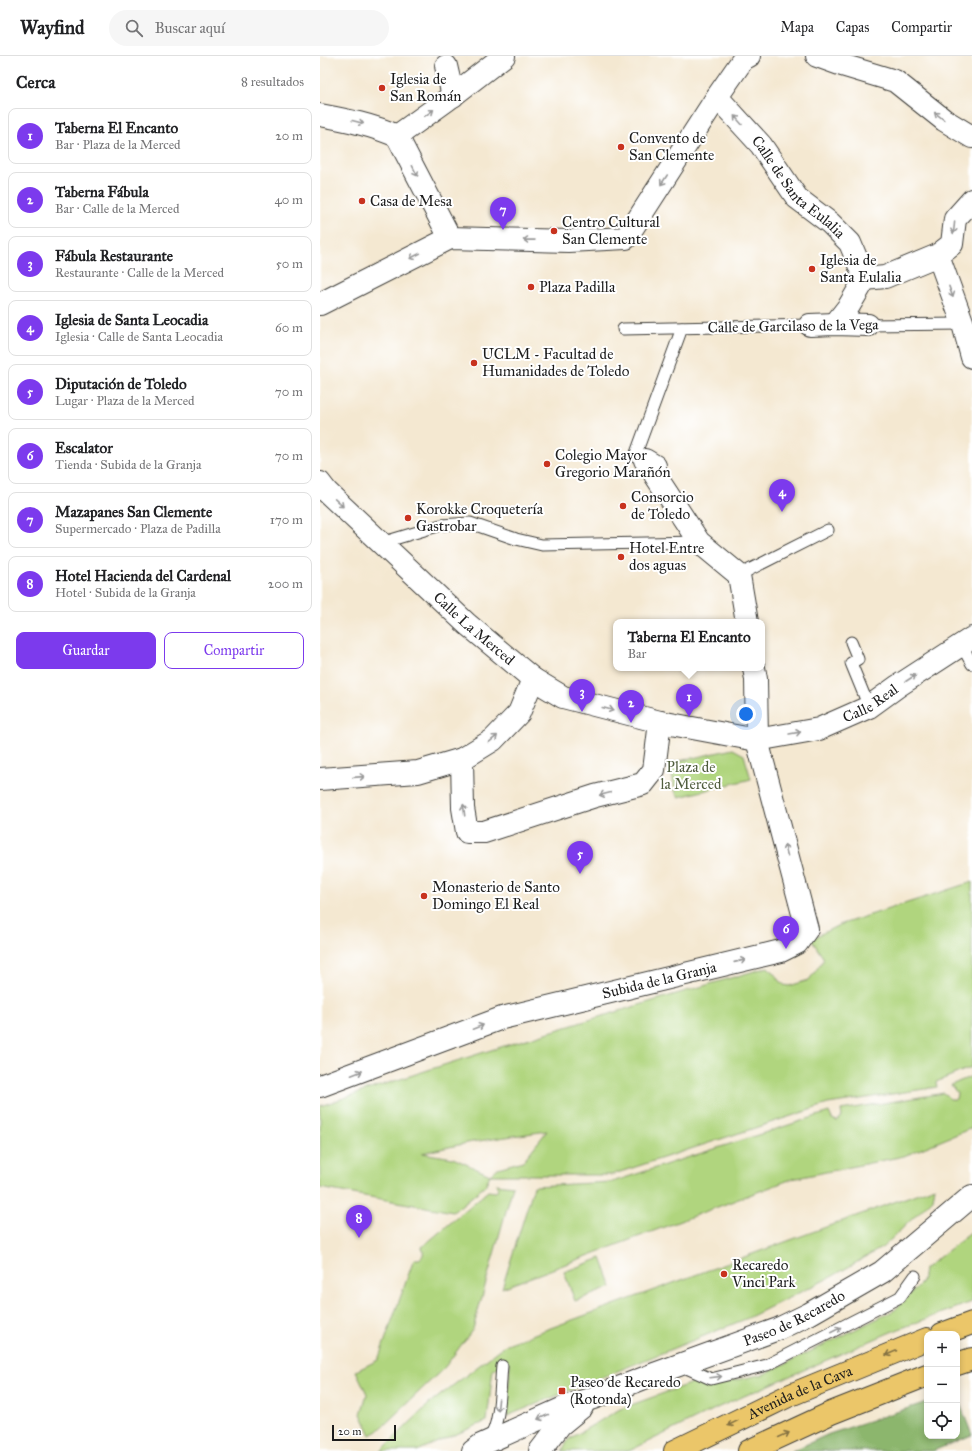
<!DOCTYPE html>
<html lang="es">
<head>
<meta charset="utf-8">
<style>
  body { margin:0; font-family:"IM FELL Great Primer",serif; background:#f6f6f6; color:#202124 }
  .controls { position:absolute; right:12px; bottom:12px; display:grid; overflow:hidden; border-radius:8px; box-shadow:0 2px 6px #0003 }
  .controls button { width:36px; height:36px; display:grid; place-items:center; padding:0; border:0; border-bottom:1px solid #e0e0e0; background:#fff; color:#202124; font:20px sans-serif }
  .scale { position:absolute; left:12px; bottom:10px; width:64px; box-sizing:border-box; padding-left:4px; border:2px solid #1c1c1c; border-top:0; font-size:11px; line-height:14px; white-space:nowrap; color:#1c1c1c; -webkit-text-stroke:3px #fff; paint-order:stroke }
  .you { position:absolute; left:426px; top:658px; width:14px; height:14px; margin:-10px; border:3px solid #fff; border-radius:50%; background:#1a73e8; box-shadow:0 0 0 6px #1a73e833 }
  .badge { display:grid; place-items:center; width:26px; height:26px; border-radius:50%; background:#7c3aed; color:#fff; font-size:13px; font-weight:700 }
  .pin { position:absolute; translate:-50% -33px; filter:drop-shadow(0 1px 2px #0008) }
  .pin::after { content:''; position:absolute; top:21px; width:14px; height:12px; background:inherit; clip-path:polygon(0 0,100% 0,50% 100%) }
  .popup { position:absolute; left:293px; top:563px; width:152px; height:52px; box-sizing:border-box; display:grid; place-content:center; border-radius:8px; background:#fff; filter:drop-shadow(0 1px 3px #0005); font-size:13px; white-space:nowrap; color:#757577 }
  .popup b { font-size:15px; color:#202124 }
  .popup::after { content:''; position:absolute; left:50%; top:100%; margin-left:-8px; border:8px solid transparent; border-top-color:#fff }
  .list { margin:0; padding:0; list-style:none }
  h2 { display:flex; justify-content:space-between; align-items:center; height:52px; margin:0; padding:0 16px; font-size:17px }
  h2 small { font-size:13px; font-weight:400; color:#757577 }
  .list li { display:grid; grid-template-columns:26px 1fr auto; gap:12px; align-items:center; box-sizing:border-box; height:56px; margin:0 8px 8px; padding:0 8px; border:1px solid #e0e0e0; border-radius:8px }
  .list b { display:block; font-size:15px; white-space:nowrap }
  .list p { margin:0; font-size:13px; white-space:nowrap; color:#757577 }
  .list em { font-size:13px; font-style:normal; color:#757577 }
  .actions { display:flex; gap:8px; padding:12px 16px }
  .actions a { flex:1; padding:9px 0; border:1px solid #7c3aed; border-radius:8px; text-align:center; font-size:14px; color:#7c3aed }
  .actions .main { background:#7c3aed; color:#fff }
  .icon { flex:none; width:22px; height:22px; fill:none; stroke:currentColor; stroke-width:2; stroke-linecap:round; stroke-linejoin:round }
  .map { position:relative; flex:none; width:652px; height:1395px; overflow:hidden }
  header { display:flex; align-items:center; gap:24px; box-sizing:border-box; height:56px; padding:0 20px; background:#fff; border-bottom:1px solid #e0e0e0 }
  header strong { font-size:19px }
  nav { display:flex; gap:22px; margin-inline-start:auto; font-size:14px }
  .search { width:280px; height:36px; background:#f6f6f6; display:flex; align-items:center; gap:10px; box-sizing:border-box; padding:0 14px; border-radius:22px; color:#757577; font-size:15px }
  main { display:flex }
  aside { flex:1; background:#fff }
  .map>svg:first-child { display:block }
  .green { fill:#b0d57e; stroke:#66784d; fill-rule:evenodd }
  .forest { fill:#8cb66d; stroke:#546944 }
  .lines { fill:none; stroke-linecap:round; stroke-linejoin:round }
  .service-casing { stroke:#3c3b37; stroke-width:13 }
  .minor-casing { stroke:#3c3b37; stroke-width:24 }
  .tertiary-casing { stroke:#3c3b37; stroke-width:24 }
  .primary-casing { stroke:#3c3b37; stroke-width:24 }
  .service { stroke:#fff; stroke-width:11 }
  .minor { stroke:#fff; stroke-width:22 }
  .tertiary { stroke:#fff; stroke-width:22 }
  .primary { stroke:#ebc669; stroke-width:22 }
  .oneway { stroke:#999 }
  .oneway2 { stroke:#847142 }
  .poi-dot { fill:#c8321e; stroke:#fff; stroke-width:1.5 }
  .labels { text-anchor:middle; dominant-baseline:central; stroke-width:4; stroke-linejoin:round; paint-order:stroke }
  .poi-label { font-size:15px; fill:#1c1c1c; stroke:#fff; text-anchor:start }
  .street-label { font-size:15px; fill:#1c1c1c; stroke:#fff }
  .park-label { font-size:15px; fill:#505d3e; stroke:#fff }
</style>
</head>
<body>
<header>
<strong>Wayfind</strong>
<div class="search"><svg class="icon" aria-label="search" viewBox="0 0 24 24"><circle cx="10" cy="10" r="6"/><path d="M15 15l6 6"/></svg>Buscar aquí</div>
<nav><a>Mapa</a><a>Capas</a><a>Compartir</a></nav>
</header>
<main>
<aside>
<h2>Cerca<small>8 resultados</small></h2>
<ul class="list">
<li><span class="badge">1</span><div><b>Taberna El Encanto</b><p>Bar · Plaza de la Merced</p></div><em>20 m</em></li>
<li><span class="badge">2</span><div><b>Taberna Fábula</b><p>Bar · Calle de la Merced</p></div><em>40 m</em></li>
<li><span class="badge">3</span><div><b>Fábula Restaurante</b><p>Restaurante · Calle de la Merced</p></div><em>50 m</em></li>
<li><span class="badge">4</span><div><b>Iglesia de Santa Leocadia</b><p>Iglesia · Calle de Santa Leocadia</p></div><em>60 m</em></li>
<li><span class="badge">5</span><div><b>Diputación de Toledo</b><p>Lugar · Plaza de la Merced</p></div><em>70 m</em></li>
<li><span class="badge">6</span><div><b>Escalator</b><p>Tienda · Subida de la Granja</p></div><em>70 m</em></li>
<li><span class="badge">7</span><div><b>Mazapanes San Clemente</b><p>Supermercado · Plaza de Padilla</p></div><em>170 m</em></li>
<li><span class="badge">8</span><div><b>Hotel Hacienda del Cardenal</b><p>Hotel · Subida de la Granja</p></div><em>200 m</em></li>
</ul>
<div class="actions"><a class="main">Guardar</a><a>Compartir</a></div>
</aside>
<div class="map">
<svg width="652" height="1395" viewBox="0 0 652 1395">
  <rect width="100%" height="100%" fill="#fff"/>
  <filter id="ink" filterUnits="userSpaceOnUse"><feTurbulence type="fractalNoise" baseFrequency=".025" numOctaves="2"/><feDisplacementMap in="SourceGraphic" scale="8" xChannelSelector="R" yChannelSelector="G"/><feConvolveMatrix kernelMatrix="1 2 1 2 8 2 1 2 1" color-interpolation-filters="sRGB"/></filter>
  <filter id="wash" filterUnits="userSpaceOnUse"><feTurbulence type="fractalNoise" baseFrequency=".012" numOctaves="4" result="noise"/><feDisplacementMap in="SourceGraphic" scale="16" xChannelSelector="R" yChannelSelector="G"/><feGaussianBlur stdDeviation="0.9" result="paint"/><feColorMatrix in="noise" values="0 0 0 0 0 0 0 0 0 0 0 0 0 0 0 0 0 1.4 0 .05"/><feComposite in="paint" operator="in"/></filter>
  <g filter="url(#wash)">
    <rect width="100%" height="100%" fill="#f4e8d1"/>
    <g class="green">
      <path d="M413,693l11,6 7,24 -72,18 -4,-6 -5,-28z"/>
      <path d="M652,826v185l-36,15 1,5 -109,17 -217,71h-121l-5,11 -32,26 -133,-24v-82c148,-51 298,-95 448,-139l16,18 5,1 20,-6 15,-21 -13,-20 28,-14zM227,1075l-24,30 -25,7 -8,7 -37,-17 -31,-5 50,-11z"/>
      <path d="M652,1020v52l-68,28 -112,23 -290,109 32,-102 78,-4 217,-70 3,7 5,2 5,-4 -1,-7 103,-17 6,6h6l1,-6 -6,-8z"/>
      <path d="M176,1128l17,2 -40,143 -28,38 -67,64 -7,4 -10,-21 6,-20 -11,-23 22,-11 36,-101h5c5,-3 5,-6 3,-12l66,-56 8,1 2,-4z"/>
      <path d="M615,1131l-2,12 -50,48 -50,29 -85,42 -241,98 3,-53 -17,6 -6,52 -70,30h-36l48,-47 78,-60z"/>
      <path d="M652,1176v70l-81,30 -172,75 -90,44h-67l7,-12 51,-30 80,-29 13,5 51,-11 131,-64 27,-28 2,-13z"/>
      <path d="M281,1202l11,29 -37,14 -11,-29z"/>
    </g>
    <path class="forest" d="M637,1340l15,39 -39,16h-141l37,-17 98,-32v34h30z"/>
  </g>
  <g filter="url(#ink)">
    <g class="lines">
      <g class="service-casing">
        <g id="service">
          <path d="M548,269l95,-1"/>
          <path d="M303,273l187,-4"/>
          <path d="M325,404l-10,-4 47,-128"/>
          <path d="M61,487l60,-18 29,-2 46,16 26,6 157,-3"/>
          <path d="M419,519l89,-45"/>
          <path d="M531,586l7,17 -7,4 18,44"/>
          <path d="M642,590l10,18"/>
          <path d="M360,1309l31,14 56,-14 133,-68 15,-21"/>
          <path d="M168,1383c13,-12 12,-55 14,-73"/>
        </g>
      </g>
      <g class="minor-casing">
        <g id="minor">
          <path d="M497,0l25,9 53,16 49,39 28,17"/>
          <path d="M126,10l7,30"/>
          <path id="s1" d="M397,41l44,48 36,53 33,25 20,20 15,36"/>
          <path d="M0,59c27,5 52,10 77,21l53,102"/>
          <path d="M77,80l50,-36 57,-44"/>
          <path d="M618,199l25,69 9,33"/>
          <path d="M545,223l20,-2 53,-22 14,-11 3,-25 17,-19"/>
          <path d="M0,248l130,-66 118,3 58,-3 91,-141 27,-39 5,-2"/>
          <path d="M515,268l14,-18 16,-27"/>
          <path d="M490,269l25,-1 33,1"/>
          <path d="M325,404l10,6v9l44,67 40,33 8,47"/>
          <path id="s2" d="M0,427l7,9 140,132 66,55 30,18 97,25 97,18 62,-11 50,-22 29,-21 74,-48"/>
          <path d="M142,703l1,49 4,24h17l111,-36 48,-12 11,-14 6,-48"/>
          <path d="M0,723l98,-7 44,-13 31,-19 26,-27 14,-34"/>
          <path id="s3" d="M0,1030l182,-68 279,-67 16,-8 10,-14 -50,-189 -1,-61 -2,-11"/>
        </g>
      </g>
      <g class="tertiary-casing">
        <g id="tertiary">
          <path id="s4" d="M153,1395l8,-6 87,-39 25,-8 64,-25 121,-44 31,-15 73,-42 90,-76"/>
          <path d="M220,1395l20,-26 22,-18"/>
        </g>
      </g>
      <g class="primary-casing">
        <g id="primary">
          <path d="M622,1278l30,-11"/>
          <path d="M637,1308l15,-5"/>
          <path id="s5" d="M355,1395l113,-55 139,-57"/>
          <path d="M429,1395l82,-38 96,-38"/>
        </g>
      </g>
      <use href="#service" class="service"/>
      <use href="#minor" class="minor"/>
      <use href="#tertiary" class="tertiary"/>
      <use href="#primary" class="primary"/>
    </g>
    <defs><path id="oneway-shaft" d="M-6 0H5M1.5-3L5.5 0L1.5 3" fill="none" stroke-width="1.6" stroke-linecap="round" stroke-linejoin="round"/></defs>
    <g class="oneway">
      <use href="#oneway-shaft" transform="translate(109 57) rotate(-36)"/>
      <use href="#oneway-shaft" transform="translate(619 60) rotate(-142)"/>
      <use href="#oneway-shaft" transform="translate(418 64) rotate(-132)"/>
      <use href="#oneway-shaft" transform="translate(38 66) rotate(15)"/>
      <use href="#oneway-shaft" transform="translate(95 115) rotate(63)"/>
      <use href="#oneway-shaft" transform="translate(344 124) rotate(123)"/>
      <use href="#oneway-shaft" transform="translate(634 172) rotate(96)"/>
      <use href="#oneway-shaft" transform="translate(209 184) rotate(-179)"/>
      <use href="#oneway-shaft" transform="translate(95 200) rotate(153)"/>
      <use href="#oneway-shaft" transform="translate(631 236) rotate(70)"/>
      <use href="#oneway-shaft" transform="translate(19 447) rotate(43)"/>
      <use href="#oneway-shaft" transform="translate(591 622) rotate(-33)"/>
      <use href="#oneway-shaft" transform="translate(288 653) rotate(15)"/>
      <use href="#oneway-shaft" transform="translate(475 677) rotate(-10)"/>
      <use href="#oneway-shaft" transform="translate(173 683) rotate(-40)"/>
      <use href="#oneway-shaft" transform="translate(39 721) rotate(-4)"/>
      <use href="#oneway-shaft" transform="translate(285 738) rotate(166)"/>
      <use href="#oneway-shaft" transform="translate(144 754) rotate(-97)"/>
      <use href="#oneway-shaft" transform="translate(466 794) rotate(-105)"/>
      <use href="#oneway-shaft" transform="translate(420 905) rotate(-13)"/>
      <use href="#oneway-shaft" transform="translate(158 971) rotate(-21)"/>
      <use href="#oneway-shaft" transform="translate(37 1017) rotate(-21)"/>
      <use href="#oneway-shaft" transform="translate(516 1274) rotate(-27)"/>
      <use href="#oneway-shaft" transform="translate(396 1321) rotate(-7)"/>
      <use href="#oneway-shaft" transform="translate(178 1349) rotate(96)"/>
      <use href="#oneway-shaft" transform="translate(223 1361) rotate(156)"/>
    </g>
    <g class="oneway2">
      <use href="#oneway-shaft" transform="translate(571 1297) rotate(157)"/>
      <use href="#oneway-shaft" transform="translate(413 1367) rotate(154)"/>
      <use href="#oneway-shaft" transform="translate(464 1379) rotate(-25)"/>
    </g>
  </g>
  <g class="poi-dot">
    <circle cx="62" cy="32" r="4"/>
    <circle cx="301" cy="91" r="4"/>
    <circle cx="42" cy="145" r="4"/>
    <circle cx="234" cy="175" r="4"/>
    <circle cx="492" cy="213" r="4"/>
    <circle cx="211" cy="231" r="4"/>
    <circle cx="154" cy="307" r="4"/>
    <circle cx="227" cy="408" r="4"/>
    <circle cx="303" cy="450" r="4"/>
    <circle cx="88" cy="462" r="4"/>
    <circle cx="301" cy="501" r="4"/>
    <circle cx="104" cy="840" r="4"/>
    <circle cx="404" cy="1218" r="4"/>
    <rect x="238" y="1331" width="8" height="8" rx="2"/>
  </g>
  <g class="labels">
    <g class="poi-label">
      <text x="70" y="23">Iglesia de<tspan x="70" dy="17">San Román</tspan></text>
      <text x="309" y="82">Convento de<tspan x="309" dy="17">San Clemente</tspan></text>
      <text x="50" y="145">Casa de Mesa</text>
      <text x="242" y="166">Centro Cultural<tspan x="242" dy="17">San Clemente</tspan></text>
      <text x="500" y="204">Iglesia de<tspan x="500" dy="17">Santa Eulalia</tspan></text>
      <text x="219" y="231">Plaza Padilla</text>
      <text x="162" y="298">UCLM - Facultad de<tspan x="162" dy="17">Humanidades de Toledo</tspan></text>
      <text x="235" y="399">Colegio Mayor<tspan x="235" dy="17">Gregorio Marañón</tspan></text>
      <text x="311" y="441">Consorcio<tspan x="311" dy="17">de Toledo</tspan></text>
      <text x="96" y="453">Korokke Croquetería<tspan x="96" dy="17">Gastrobar</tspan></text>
      <text x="309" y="492">Hotel Entre<tspan x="309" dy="17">dos aguas</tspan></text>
      <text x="112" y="831">Monasterio de Santo<tspan x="112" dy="17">Domingo El Real</tspan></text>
      <text x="412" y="1209">Recaredo<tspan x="412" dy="17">Vinci Park</tspan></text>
      <text x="250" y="1326">Paseo de Recaredo<tspan x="250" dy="17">(Rotonda)</tspan></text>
    </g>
    <g class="street-label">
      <text stroke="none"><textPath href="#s1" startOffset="122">Calle de Santa Eulalia</textPath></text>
      <text transform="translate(473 270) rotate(-1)">Calle de Garcilaso de la Vega</text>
      <text stroke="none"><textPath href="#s2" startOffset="212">Calle La Merced</textPath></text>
      <text stroke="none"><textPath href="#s2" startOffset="644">Calle Real</textPath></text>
      <text stroke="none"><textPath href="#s3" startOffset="356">Subida de la Granja</textPath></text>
      <text stroke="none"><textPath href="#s4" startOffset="348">Paseo de Recaredo</textPath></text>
      <text stroke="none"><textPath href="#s5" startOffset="138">Avenida de la Cava</textPath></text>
    </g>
    <g class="park-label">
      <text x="371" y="711">Plaza de<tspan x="371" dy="17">la Merced</tspan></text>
    </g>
  </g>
</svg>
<div class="controls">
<button>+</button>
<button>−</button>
<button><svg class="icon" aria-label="locate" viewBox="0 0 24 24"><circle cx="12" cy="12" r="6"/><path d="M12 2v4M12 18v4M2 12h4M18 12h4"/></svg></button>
</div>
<div class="scale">20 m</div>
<div class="you"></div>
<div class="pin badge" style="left:369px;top:661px">1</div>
<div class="popup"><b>Taberna El Encanto</b>Bar</div>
<div class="pin badge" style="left:311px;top:667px">2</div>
<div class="pin badge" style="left:262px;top:656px">3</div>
<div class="pin badge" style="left:462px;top:456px">4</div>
<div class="pin badge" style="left:260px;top:818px">5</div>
<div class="pin badge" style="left:466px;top:893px">6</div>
<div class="pin badge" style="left:183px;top:174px">7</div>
<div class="pin badge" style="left:39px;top:1182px">8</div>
</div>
</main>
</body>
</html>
